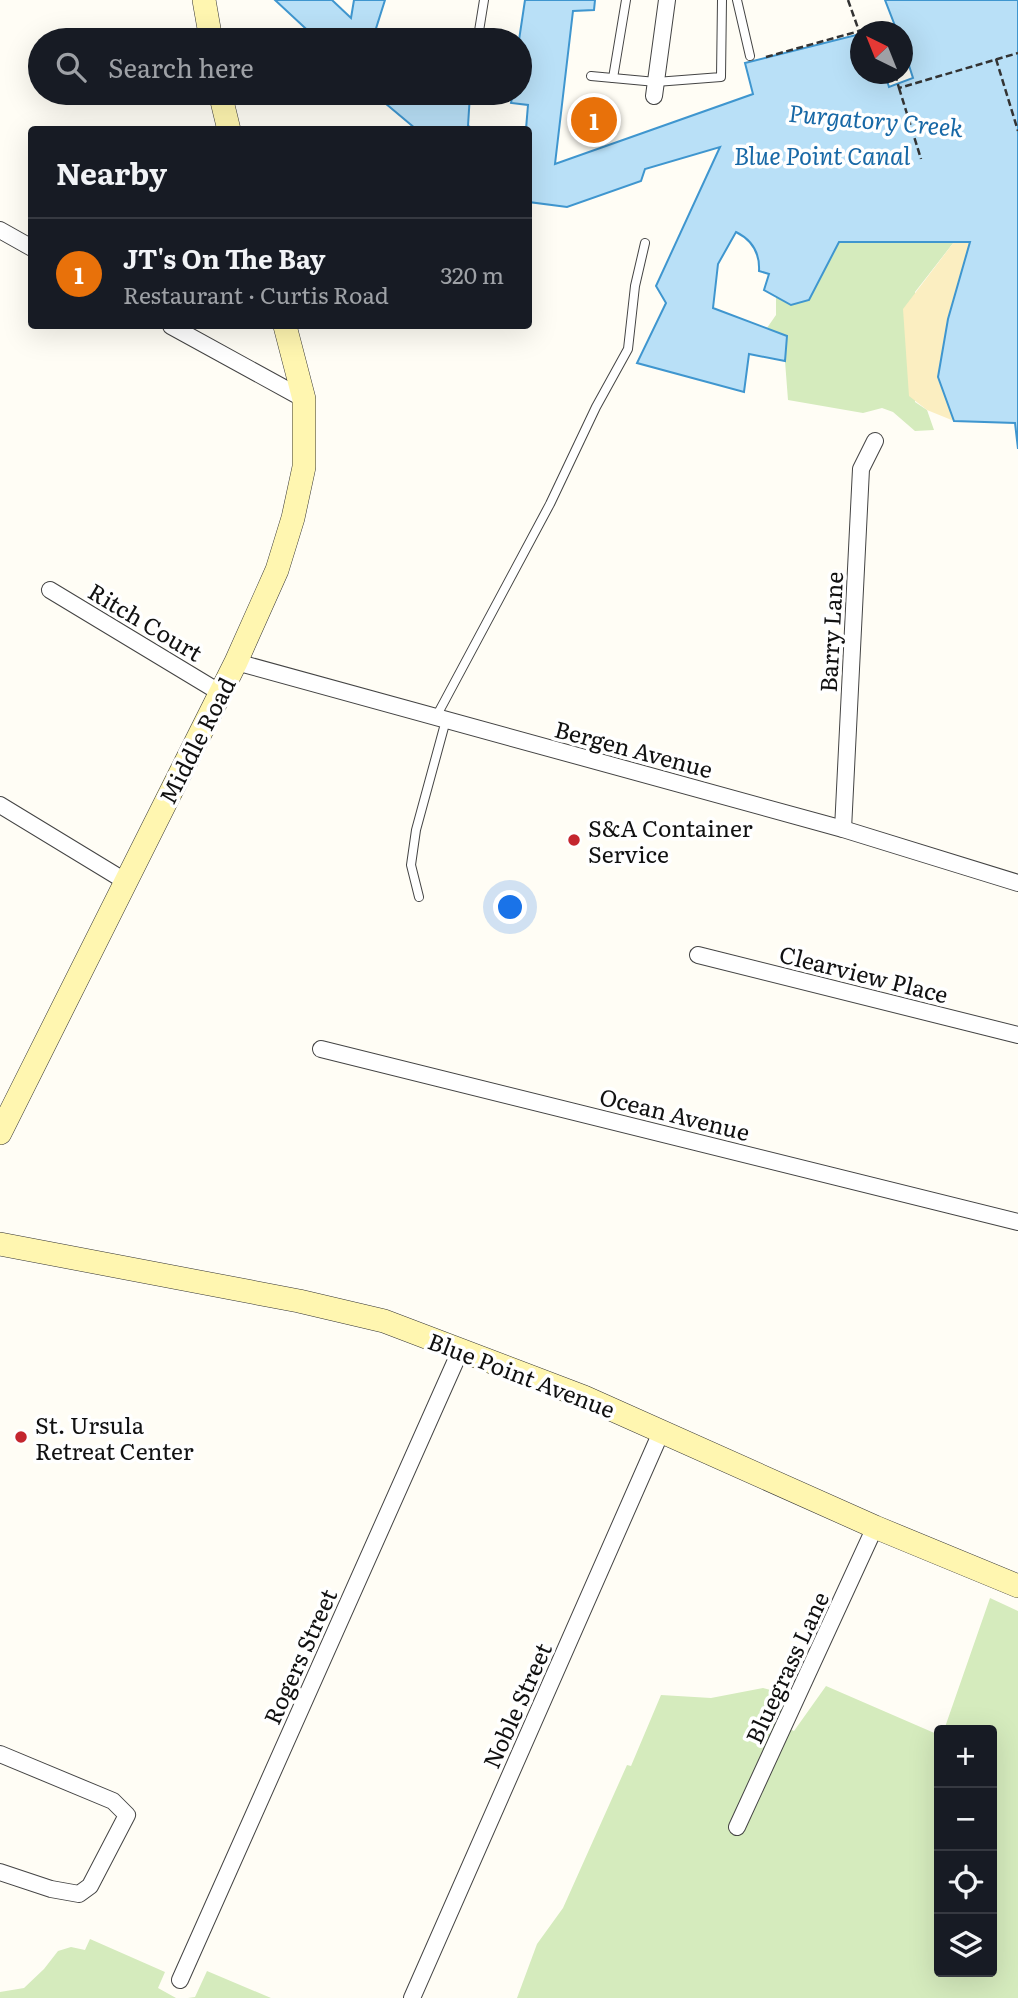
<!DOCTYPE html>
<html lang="en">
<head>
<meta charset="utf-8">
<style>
  body { margin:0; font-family:Literata,serif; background:#20242c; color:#f1f3f6 }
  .controls { position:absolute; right:21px; bottom:21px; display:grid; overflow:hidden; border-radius:7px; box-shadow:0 7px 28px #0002 }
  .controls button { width:63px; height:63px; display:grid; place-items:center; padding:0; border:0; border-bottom:2px solid #363941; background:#171b24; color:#f1f3f6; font:35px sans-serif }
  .compass { position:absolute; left:850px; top:21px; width:63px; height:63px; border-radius:50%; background:#171b24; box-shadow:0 7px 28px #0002; rotate:317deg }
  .you { position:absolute; left:511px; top:908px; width:24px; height:24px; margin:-18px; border:5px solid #fff; border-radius:50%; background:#1a73e8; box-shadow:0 0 0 10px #1a73e833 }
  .badge { display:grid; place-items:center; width:46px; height:46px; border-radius:50%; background:#0b8043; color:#fff; font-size:23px; font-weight:700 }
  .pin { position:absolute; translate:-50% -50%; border:4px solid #fff; box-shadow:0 2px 7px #0006 }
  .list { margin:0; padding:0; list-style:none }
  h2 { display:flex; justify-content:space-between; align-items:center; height:91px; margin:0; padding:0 28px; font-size:30px }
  h2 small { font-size:23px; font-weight:400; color:#9ea1a6 }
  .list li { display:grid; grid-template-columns:46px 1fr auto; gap:21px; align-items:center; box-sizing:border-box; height:112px; padding:0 28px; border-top:2px solid #363941 }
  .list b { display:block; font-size:26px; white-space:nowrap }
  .list p { margin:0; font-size:23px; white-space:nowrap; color:#9ea1a6 }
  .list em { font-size:23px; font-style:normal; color:#9ea1a6 }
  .icon { flex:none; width:38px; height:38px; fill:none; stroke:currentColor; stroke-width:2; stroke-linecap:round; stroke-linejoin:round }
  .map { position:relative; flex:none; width:1018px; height:1998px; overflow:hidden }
  .search { position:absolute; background:#171b24; box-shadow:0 7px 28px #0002; left:28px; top:28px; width:504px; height:77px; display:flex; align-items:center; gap:18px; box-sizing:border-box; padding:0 24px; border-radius:38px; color:#9ea1a6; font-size:26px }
  .panel { position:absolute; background:#171b24; box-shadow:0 7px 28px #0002; left:28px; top:126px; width:504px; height:203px; border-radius:7px }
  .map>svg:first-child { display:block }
  .green { fill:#d5ebbd }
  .sand { fill:#fbeec1 }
  .water { fill:#b9e0f7; stroke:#3f96cf; stroke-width:2 }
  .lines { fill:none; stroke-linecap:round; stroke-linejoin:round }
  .lane-casing { stroke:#444; stroke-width:10 }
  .street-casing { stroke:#444; stroke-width:18 }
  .secondary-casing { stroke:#333; stroke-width:24 }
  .path { stroke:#333; stroke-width:2.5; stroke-dasharray:7 3.5; stroke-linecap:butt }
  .lane { stroke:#fff; stroke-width:8 }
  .street { stroke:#fff; stroke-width:16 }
  .secondary { stroke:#fff6b0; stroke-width:23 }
  .poi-dot { fill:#c4262e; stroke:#fff; stroke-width:2.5 }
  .labels { text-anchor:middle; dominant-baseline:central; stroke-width:7; stroke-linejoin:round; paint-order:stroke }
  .street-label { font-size:23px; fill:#111; stroke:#fff }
  .poi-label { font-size:23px; fill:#111; stroke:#fff; text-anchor:start }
  .water-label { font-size:24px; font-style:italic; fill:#1768a6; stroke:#fff }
</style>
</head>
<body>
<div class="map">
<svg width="1018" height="1998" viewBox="0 0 1018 1998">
  <rect width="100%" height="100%" fill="#fffdf5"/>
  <g class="green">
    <path d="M839,242h115l-39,50v110l12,8 7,20 -19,1 -22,-19 -11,-4 -19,5 -75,-13 -3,-39 2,-24 -20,-9 9,-13v-19l33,4z"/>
    <path d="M990,1598l28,13v387h-501l20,-54 26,-36 64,-143 4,1 30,-71 50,3 52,-10 15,4 6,12 -9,19 19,8 32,-45 113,49v237h53v-242h-48z"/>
    <path d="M90,1939l75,33 -7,16 18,10h-176v-6l24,-4 20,-19 14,-18 13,-4 14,3z"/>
    <path d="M207,1971l64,27h-83l7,-1z"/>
  </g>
  <path class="sand" d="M954,242h16l-22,77 -10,58 16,44 -27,-11 -18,-14 -6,-87z"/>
  <g class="water">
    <path d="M275,0h57l19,18 3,-18h31l-12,38 2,2h-57z"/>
    <path d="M525,0h70l-1,10 -21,1 -18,153 198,-70 -8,-31 115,-29v40h25l4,13 24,-9 -10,-31 -1,-15 -5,-1 -12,-31h133v449l-3,-26 -61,-2 -16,-44 10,-58 22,-77h-131l-30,58 -18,5 -27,-15 5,-16 -10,-3c1,-18 -7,-31 -23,-39l-18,32 -5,44 74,28 -2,25 -36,-7 -5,38 -107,-29 29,-60 -10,-17 64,-139 -75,22 -4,12 -74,26 -38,-5 -1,-72 -2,-1 2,-24 -17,-2 2,-10h7l-1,-53z"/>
    <path d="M373,93h94l3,1 -2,32 6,3h-58z"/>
  </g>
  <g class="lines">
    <g class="lane-casing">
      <g id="lane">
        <path d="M737,0l13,56"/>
        <path d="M479,31l5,-31"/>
        <path d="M591,76l65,6 65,-5 1,-77"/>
        <path d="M613,78l13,-78"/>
        <path d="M436,717l114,-213 46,-97 32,-58 7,-63 10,-43"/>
        <path d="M419,897l-8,-32 5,-35 30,-110"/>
      </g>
    </g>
    <g class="street-casing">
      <g id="street">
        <path d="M654,96l13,-96"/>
        <path d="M0,230l32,18"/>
        <path d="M171,326l133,73"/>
        <path d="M50,590l169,102"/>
        <path d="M236,662l607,167 175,54"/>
        <path d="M0,805l125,76"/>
        <path d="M843,829l18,-360 14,-28"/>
        <path d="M698,955l320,80"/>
        <path d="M321,1049l697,173"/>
        <path d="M0,1754l113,47 14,14 -37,71 -11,8 -28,-5 -51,-17"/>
        <path d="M737,1827l138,-300"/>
        <path d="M180,1980l281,-631"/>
        <path d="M412,1998l250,-568"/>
      </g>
    </g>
    <g class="secondary-casing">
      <g id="secondary">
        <path d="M204,0l7,40"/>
        <path d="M220,93l9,37"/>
        <path d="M0,1133l236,-471 41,-92 16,-52 11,-51v-68l-19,-73"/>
        <path d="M0,1244l299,57 85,20 200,76 291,130 143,59"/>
      </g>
    </g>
    <g class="path">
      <path d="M848,0l11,31"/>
      <path d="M766,57l115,-32 2,7"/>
      <path d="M996,59l22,72"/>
      <path d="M895,74l4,14 119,-35"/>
      <path d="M899,88l22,71"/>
    </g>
    <use href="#lane" class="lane"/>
    <use href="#street" class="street"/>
    <use href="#secondary" class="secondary"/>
  </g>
  <g class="poi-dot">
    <circle cx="574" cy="840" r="7"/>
    <circle cx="21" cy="1437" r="7"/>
  </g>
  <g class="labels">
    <g class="street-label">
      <text transform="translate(146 621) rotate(31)">Ritch Court</text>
      <text transform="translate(830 632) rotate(-87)">Barry Lane</text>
      <text transform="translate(196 740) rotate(-63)">Middle Road</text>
      <text transform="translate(634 748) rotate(15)">Bergen Avenue</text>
      <text transform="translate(864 973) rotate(14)">Clearview Place</text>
      <text transform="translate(675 1113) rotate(14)">Ocean Avenue</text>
      <text transform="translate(522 1374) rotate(21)">Blue Point Avenue</text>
      <text transform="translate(299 1656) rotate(-66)">Rogers Street</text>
      <text transform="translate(786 1667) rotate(-65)">Bluegrass Lane</text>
      <text transform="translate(516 1705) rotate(-66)">Noble Street</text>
    </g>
    <g class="poi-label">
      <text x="588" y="827">S&amp;A Container<tspan x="588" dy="26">Service</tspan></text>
      <text x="35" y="1424">St. Ursula<tspan x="35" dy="26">Retreat Center</tspan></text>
    </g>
    <g class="water-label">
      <text transform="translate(876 119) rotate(5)">Purgatory Creek</text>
      <text x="822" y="154">Blue Point Canal</text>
    </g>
  </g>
</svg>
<div class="controls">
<button>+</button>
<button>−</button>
<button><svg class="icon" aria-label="locate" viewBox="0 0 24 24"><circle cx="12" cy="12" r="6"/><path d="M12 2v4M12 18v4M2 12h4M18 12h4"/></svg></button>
<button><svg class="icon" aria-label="layers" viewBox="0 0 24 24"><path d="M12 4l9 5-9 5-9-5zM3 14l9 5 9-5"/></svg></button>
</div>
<svg class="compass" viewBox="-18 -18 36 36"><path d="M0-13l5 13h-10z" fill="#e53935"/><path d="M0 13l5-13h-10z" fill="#9ea1a6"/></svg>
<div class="you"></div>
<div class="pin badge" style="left:594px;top:120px;background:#e8710a">1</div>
<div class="search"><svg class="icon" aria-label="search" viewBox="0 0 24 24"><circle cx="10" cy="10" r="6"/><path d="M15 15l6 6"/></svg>Search here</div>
<section class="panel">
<h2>Nearby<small></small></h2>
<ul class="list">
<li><span class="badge" style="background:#e8710a">1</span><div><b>JT's On The Bay</b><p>Restaurant · Curtis Road</p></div><em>320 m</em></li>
</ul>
</section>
</div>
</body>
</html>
